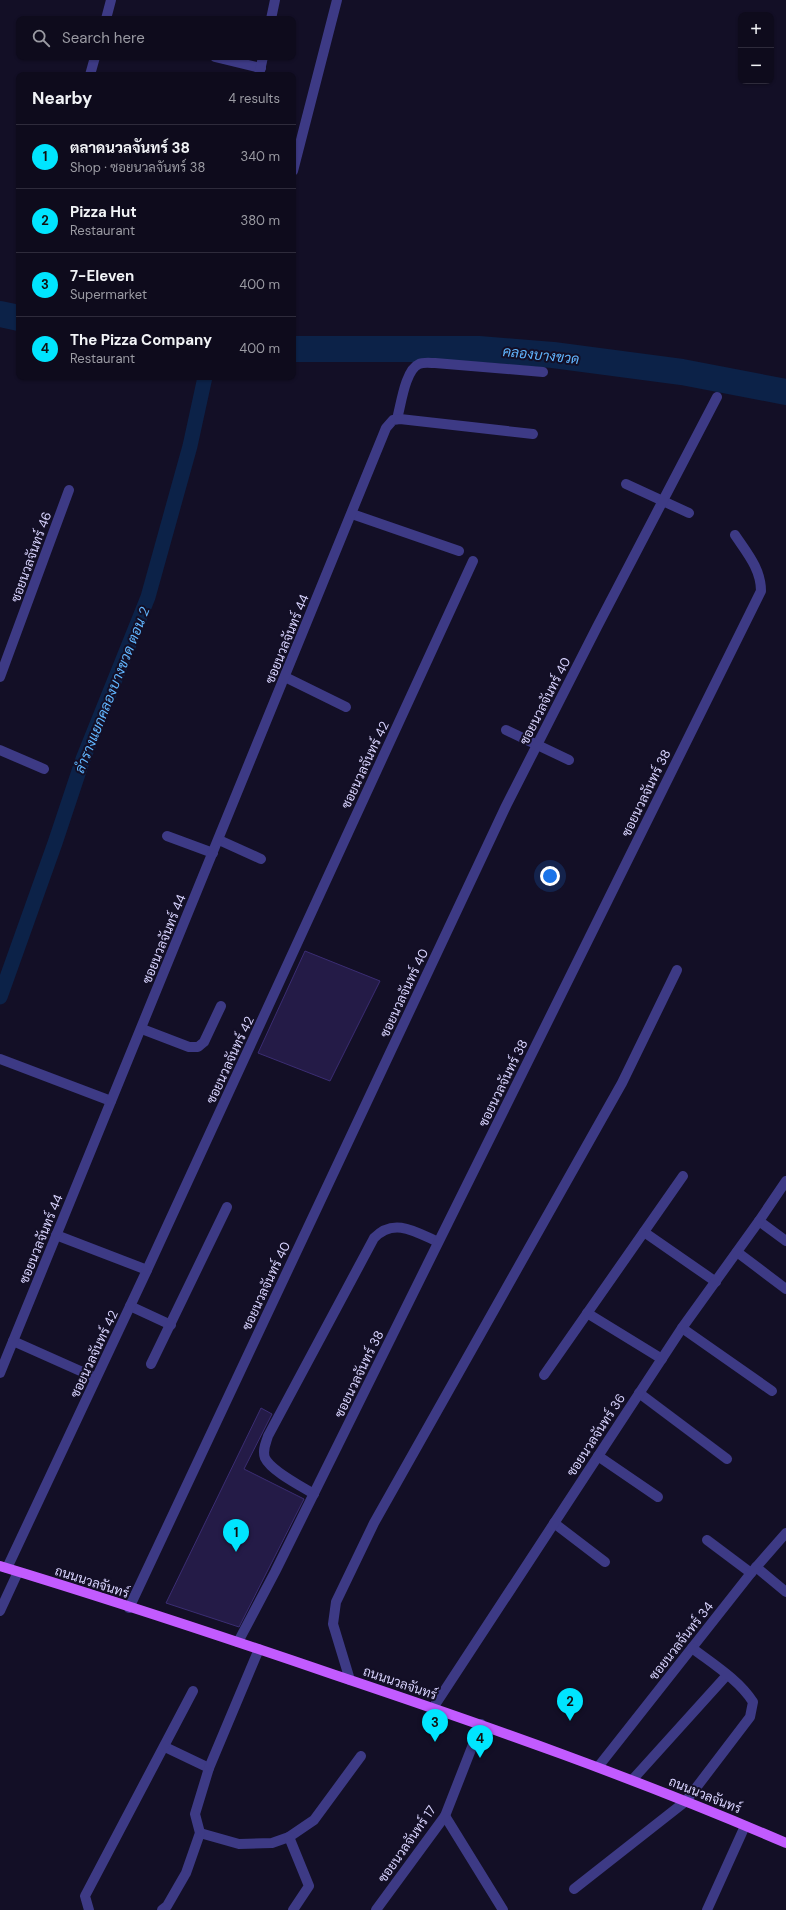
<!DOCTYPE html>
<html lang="en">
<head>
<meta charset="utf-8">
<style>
  body { margin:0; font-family:"DM Sans",Sarabun,sans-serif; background:#1c1929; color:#f1f3f6 }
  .controls { position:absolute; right:12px; top:12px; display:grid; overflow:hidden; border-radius:8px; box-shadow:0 1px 3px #0004 }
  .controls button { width:36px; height:36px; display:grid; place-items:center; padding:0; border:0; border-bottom:1px solid #2e2b3b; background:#0e0b1c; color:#f1f3f6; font:20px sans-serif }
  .you { position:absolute; left:550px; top:876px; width:14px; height:14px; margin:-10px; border:3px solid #fff; border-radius:50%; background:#1a73e8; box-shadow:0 0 0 6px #1a73e833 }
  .badge { display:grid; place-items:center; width:26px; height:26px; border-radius:50%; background:#00e5ff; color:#111; font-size:13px; font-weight:700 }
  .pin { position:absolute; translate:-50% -33px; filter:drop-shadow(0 1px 2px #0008) }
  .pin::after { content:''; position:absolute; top:21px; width:14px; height:12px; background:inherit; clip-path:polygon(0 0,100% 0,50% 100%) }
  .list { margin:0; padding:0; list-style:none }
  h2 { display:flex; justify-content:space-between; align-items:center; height:52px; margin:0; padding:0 16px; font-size:17px }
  h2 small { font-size:13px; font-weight:400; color:#9b9ba3 }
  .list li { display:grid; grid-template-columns:26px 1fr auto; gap:12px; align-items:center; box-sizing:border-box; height:64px; padding:0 16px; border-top:1px solid #2e2b3b }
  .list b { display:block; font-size:15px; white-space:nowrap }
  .list p { margin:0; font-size:13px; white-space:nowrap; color:#9b9ba3 }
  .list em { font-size:13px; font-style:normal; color:#9b9ba3 }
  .icon { flex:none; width:22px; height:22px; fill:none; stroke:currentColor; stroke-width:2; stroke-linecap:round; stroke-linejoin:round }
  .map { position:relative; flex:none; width:786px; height:1910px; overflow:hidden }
  .search { position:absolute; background:#0e0b1c; box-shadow:0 1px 3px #0004; left:16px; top:16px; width:280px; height:44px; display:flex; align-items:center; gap:10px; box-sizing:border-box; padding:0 14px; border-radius:8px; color:#9b9ba3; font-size:15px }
  .panel { position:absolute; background:#0e0b1c; box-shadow:0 1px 3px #0004; left:16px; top:72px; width:280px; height:308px; border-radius:8px }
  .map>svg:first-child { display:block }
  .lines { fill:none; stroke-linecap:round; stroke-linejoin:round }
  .canal { stroke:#0c2248; stroke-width:15 }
  .river { stroke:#0c2248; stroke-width:26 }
  .building { fill:#241b47; stroke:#3b2d73 }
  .minor { stroke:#3d3a85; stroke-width:10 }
  .major { stroke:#c25bff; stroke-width:10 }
  .labels { text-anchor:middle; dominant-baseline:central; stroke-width:4; stroke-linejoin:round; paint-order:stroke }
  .street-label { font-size:13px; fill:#d9d4ff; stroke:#130f26 }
  .water-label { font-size:14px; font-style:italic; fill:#62b6ff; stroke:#130f26 }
</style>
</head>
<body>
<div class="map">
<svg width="786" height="1910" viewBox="0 0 786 1910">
  <rect width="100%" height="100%" fill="#130f26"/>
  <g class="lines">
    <path class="canal" d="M0,997l55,-154 28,-84 65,-162 42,-151 15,-69"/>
    <g class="river">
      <path d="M0,314l19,4"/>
      <path d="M293,349h186l74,6 129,17 104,20"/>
    </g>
  </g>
  <g class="building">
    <path d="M305,951l75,30 -50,100 -72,-28z"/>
    <path d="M261,1408l11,6 -28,55 60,30 -65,128 -73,-24z"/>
  </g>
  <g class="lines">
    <g class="minor">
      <path d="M106,19l5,-19"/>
      <path d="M271,19l4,-19"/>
      <path d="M215,57l46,11"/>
      <path d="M90,75l5,-18"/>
      <path d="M259,75l4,-18"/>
      <path d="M293,171l44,-171"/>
      <path d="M397,419c4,-14 8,-49 22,-55 4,-2 12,-1 16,-1l108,9"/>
      <path d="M626,484l63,29"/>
      <path d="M352,514l107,37"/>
      <path d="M0,677l69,-187"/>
      <path d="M285,677l61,30"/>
      <path d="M506,730l63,30"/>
      <path d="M0,750l44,19"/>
      <path d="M167,836l46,17"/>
      <path d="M219,840l42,19"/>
      <path d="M142,1029l47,18h9l6,-5 17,-36"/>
      <path d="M0,1059l111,42"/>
      <path d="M759,1221l27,20"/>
      <path d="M644,1232l72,50"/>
      <path d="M56,1235l91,35"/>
      <path d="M737,1252l49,37"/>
      <path d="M130,1306l41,19"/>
      <path d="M587,1313l75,46"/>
      <path d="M682,1328l90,63"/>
      <path d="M13,1341l83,37"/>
      <path d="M151,1364l76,-157"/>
      <path d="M0,1373l386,-945 7,-8 7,-1 133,15"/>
      <path d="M544,1375l139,-199"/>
      <path d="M639,1393l88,66"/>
      <path d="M598,1456l60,41"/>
      <path d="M314,1494c-13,-8 -43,-23 -49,-36 -3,-8 1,-15 3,-22l106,-198c20,-21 42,-6 64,4"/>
      <path d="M554,1523l51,39"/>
      <path d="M707,1540l44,33"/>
      <path d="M756,1567l30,25"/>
      <path d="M7,1568l140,-298 326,-709"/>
      <path d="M129,1608l377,-802 91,-179 120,-230"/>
      <path d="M0,1611l18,-39"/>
      <path d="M238,1642l37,-70 486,-981c0,-22 -14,-38 -26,-56"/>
      <path d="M350,1680l-17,-56 3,-22 38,-79 248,-440 55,-113"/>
      <path d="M433,1708l249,-380 77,-107 27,-40"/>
      <path d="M165,1747l44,21"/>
      <path d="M598,1767l153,-194 35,-40"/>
      <path d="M633,1779l94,-104"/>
      <path d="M445,1816l58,94"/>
      <path d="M200,1833l39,11 33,-1 17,-6 25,-17 47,-64"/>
      <path d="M289,1837l20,49 -16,24"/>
      <path d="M574,1889l112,-88 64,-84 3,-15c-14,-22 -40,-38 -61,-54"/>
      <path d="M89,1910l-4,-14 108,-205"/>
      <path d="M162,1910l5,-4 19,-33 14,-40 -5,-19 14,-46 50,-119"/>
      <path d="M376,1910l69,-94 36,-92"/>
      <path d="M707,1910l38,-84"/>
    </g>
    <path class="major" d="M0,1566c112,34 224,71 335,109 152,51 303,104 451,168"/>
  </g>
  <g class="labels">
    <g class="street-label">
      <text transform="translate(31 557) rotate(-70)">ซอยนวลจันทร์ 46</text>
      <text transform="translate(287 639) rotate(-68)">ซอยนวลจันทร์ 44</text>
      <text transform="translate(545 701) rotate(-63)">ซอยนวลจันทร์ 40</text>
      <text transform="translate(365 765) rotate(-65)">ซอยนวลจันทร์ 42</text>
      <text transform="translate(646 793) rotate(-64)">ซอยนวลจันทร์ 38</text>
      <text transform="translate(164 939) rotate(-68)">ซอยนวลจันทร์ 44</text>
      <text transform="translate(404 993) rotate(-65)">ซอยนวลจันทร์ 40</text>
      <text transform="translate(230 1060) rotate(-65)">ซอยนวลจันทร์ 42</text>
      <text transform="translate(503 1083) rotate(-64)">ซอยนวลจันทร์ 38</text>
      <text transform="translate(41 1239) rotate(-68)">ซอยนวลจันทร์ 44</text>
      <text transform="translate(266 1286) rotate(-65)">ซอยนวลจันทร์ 40</text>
      <text transform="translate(94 1354) rotate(-65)">ซอยนวลจันทร์ 42</text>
      <text transform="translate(359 1374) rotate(-64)">ซอยนวลจันทร์ 38</text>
      <text transform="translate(596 1435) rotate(-57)">ซอยนวลจันทร์ 36</text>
      <text transform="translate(92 1582) rotate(18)">ถนนนวลจันทร์</text>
      <text transform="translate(681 1641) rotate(-52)">ซอยนวลจันทร์ 34</text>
      <text transform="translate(400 1683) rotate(19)">ถนนนวลจันทร์</text>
      <text transform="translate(705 1795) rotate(22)">ถนนนวลจันทร์</text>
      <text transform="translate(407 1844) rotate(-55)">ซอยนวลจันทร์ 17</text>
    </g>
    <g class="water-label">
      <text transform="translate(541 355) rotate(6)">คลองบางขวด</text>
      <text transform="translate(112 690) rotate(-68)">ลำรางแยกคลองบางขวด ตอน 2</text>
    </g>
  </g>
</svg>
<div class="controls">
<button>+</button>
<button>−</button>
</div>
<div class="you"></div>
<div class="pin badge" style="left:236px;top:1552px">1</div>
<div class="pin badge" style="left:570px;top:1721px">2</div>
<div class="pin badge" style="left:435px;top:1742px">3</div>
<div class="pin badge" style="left:480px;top:1758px">4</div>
<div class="search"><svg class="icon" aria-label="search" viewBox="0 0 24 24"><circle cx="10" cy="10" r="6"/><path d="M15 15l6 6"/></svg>Search here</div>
<section class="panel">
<h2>Nearby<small>4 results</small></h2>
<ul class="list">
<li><span class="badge">1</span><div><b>ตลาดนวลจันทร์ 38</b><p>Shop · ซอยนวลจันทร์ 38</p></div><em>340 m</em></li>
<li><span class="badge">2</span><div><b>Pizza Hut</b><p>Restaurant</p></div><em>380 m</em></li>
<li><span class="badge">3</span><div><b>7-Eleven</b><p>Supermarket</p></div><em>400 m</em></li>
<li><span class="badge">4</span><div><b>The Pizza Company</b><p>Restaurant</p></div><em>400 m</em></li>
</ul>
</section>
</div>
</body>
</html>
